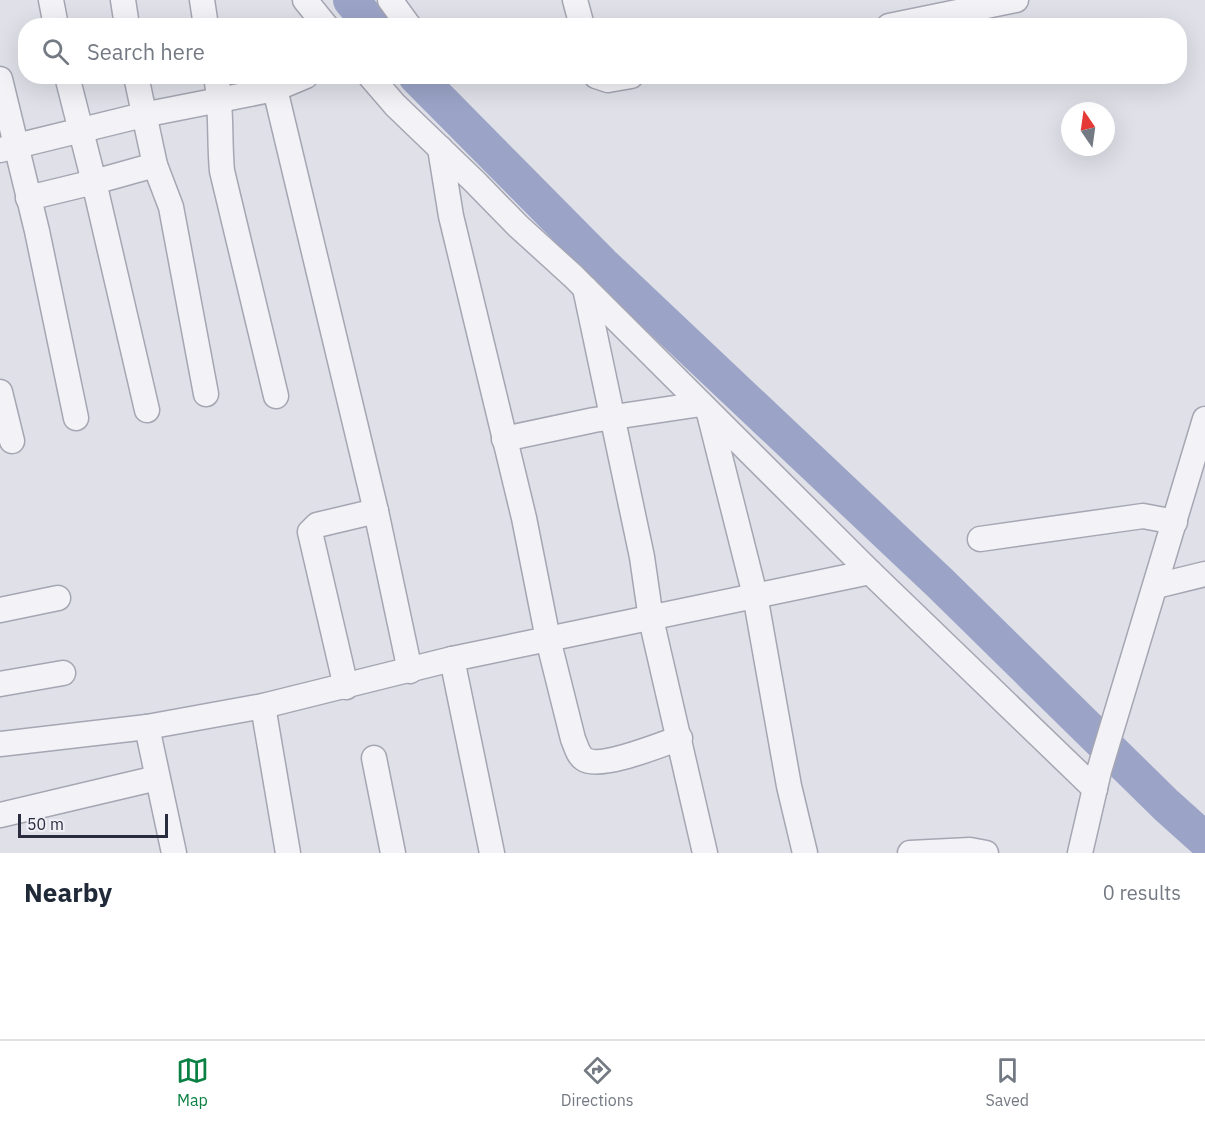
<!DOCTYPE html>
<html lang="en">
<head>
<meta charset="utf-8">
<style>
  body { margin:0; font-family:"IBM Plex Sans",sans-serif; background:#f6f6f7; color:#1f2937 }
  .compass { position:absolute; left:1061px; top:102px; width:54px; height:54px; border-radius:50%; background:#fff; box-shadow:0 6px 24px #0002; rotate:347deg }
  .scale { position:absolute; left:18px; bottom:15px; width:150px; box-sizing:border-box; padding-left:6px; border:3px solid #292b3f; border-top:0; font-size:16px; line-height:21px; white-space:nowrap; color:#292b3f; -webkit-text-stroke:4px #eff0f6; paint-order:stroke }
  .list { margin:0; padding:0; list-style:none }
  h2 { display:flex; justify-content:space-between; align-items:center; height:78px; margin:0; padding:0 24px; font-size:26px }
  h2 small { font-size:20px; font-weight:400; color:#747a83 }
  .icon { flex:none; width:33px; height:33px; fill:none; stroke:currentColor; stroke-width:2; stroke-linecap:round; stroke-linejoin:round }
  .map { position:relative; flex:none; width:1205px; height:853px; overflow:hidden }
  .search { position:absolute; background:#fff; box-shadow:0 6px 24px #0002; left:18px; right:18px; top:18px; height:66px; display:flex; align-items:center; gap:15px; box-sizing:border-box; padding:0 21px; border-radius:24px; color:#747a83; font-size:22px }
  .sheet { height:186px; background:#fff }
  nav { display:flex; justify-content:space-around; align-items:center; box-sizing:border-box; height:84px; border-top:2px solid #e0e1e3; background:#fff; font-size:16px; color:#747a83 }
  nav a { display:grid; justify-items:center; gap:3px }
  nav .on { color:#0b8043 }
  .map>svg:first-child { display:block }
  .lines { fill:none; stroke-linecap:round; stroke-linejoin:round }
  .river { stroke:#9ba4c7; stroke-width:36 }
  .minor-casing { stroke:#a5a6b2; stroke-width:27 }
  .minor { stroke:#f2f2f7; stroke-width:24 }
</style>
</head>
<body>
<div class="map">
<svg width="1205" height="853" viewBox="0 0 1205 853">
  <rect width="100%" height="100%" fill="#dfe0e8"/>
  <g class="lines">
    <g class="river">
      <path d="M351,0l22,26"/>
      <path d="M416,76l186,188 338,319 226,222 39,35"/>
    </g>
    <g class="minor-casing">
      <g id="minor">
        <path d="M51,0l5,26"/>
        <path d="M123,0l4,26"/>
        <path d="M202,0l4,26"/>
        <path d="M305,0l21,26"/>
        <path d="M390,0l19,26"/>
        <path d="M575,0l7,26"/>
        <path d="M889,26l127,-26"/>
        <path d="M67,76l27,106 61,-17 16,42 35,187"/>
        <path d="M136,76l19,89"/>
        <path d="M216,76c6,32 3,63 6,95l54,225"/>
        <path d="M370,76l25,29 80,77 43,44 55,50 297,296 225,217"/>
        <path d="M596,76l12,4 23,-4"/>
        <path d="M0,79l37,152 39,187"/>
        <path d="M275,89l101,422 34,160"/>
        <path d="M0,150l143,-35 132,-26 31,-13"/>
        <path d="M28,198l66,-16 53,228"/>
        <path d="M585,288l57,269 9,62 54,234"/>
        <path d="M0,392l12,49"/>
        <path d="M709,413l46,182 34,191 16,67"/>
        <path d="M504,439l90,-19 107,-16"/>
        <path d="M980,539l163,-23 32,6"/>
        <path d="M1156,586l49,-12"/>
        <path d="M0,610l58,-12"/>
        <path d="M452,659l40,194"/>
        <path d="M0,684l63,-11"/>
        <path d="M346,687l-36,-155 7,-7 59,-14"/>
        <path d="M263,706l25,147"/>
        <path d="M147,727l27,126"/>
        <path d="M680,738c-18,6 -80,32 -96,21 -6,-4 -8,-13 -11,-20l-25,-100 322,-67"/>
        <path d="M0,744l147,-17 116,-21 189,-47 96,-20 -24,-121 -73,-302 -11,-68"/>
        <path d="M374,758l19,95"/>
        <path d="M0,815l157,-37"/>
        <path d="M910,853l60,-3 16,3"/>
        <path d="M1080,853l19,-82 106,-352"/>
      </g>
    </g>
    <use href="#minor" class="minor"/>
  </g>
</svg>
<svg class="compass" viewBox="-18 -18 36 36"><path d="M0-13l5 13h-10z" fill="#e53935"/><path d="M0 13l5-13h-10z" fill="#747a83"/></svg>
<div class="scale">50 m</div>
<div class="search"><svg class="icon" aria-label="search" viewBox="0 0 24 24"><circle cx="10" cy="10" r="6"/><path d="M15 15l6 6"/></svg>Search here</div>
</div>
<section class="sheet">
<h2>Nearby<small>0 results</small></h2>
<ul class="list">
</ul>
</section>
<nav>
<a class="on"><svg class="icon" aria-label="map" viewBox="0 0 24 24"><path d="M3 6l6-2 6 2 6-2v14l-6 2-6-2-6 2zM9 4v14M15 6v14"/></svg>Map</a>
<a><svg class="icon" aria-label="directions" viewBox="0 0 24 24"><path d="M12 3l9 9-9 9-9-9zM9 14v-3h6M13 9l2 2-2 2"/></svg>Directions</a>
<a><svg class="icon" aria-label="saved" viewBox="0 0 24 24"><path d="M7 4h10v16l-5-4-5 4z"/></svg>Saved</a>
</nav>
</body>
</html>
